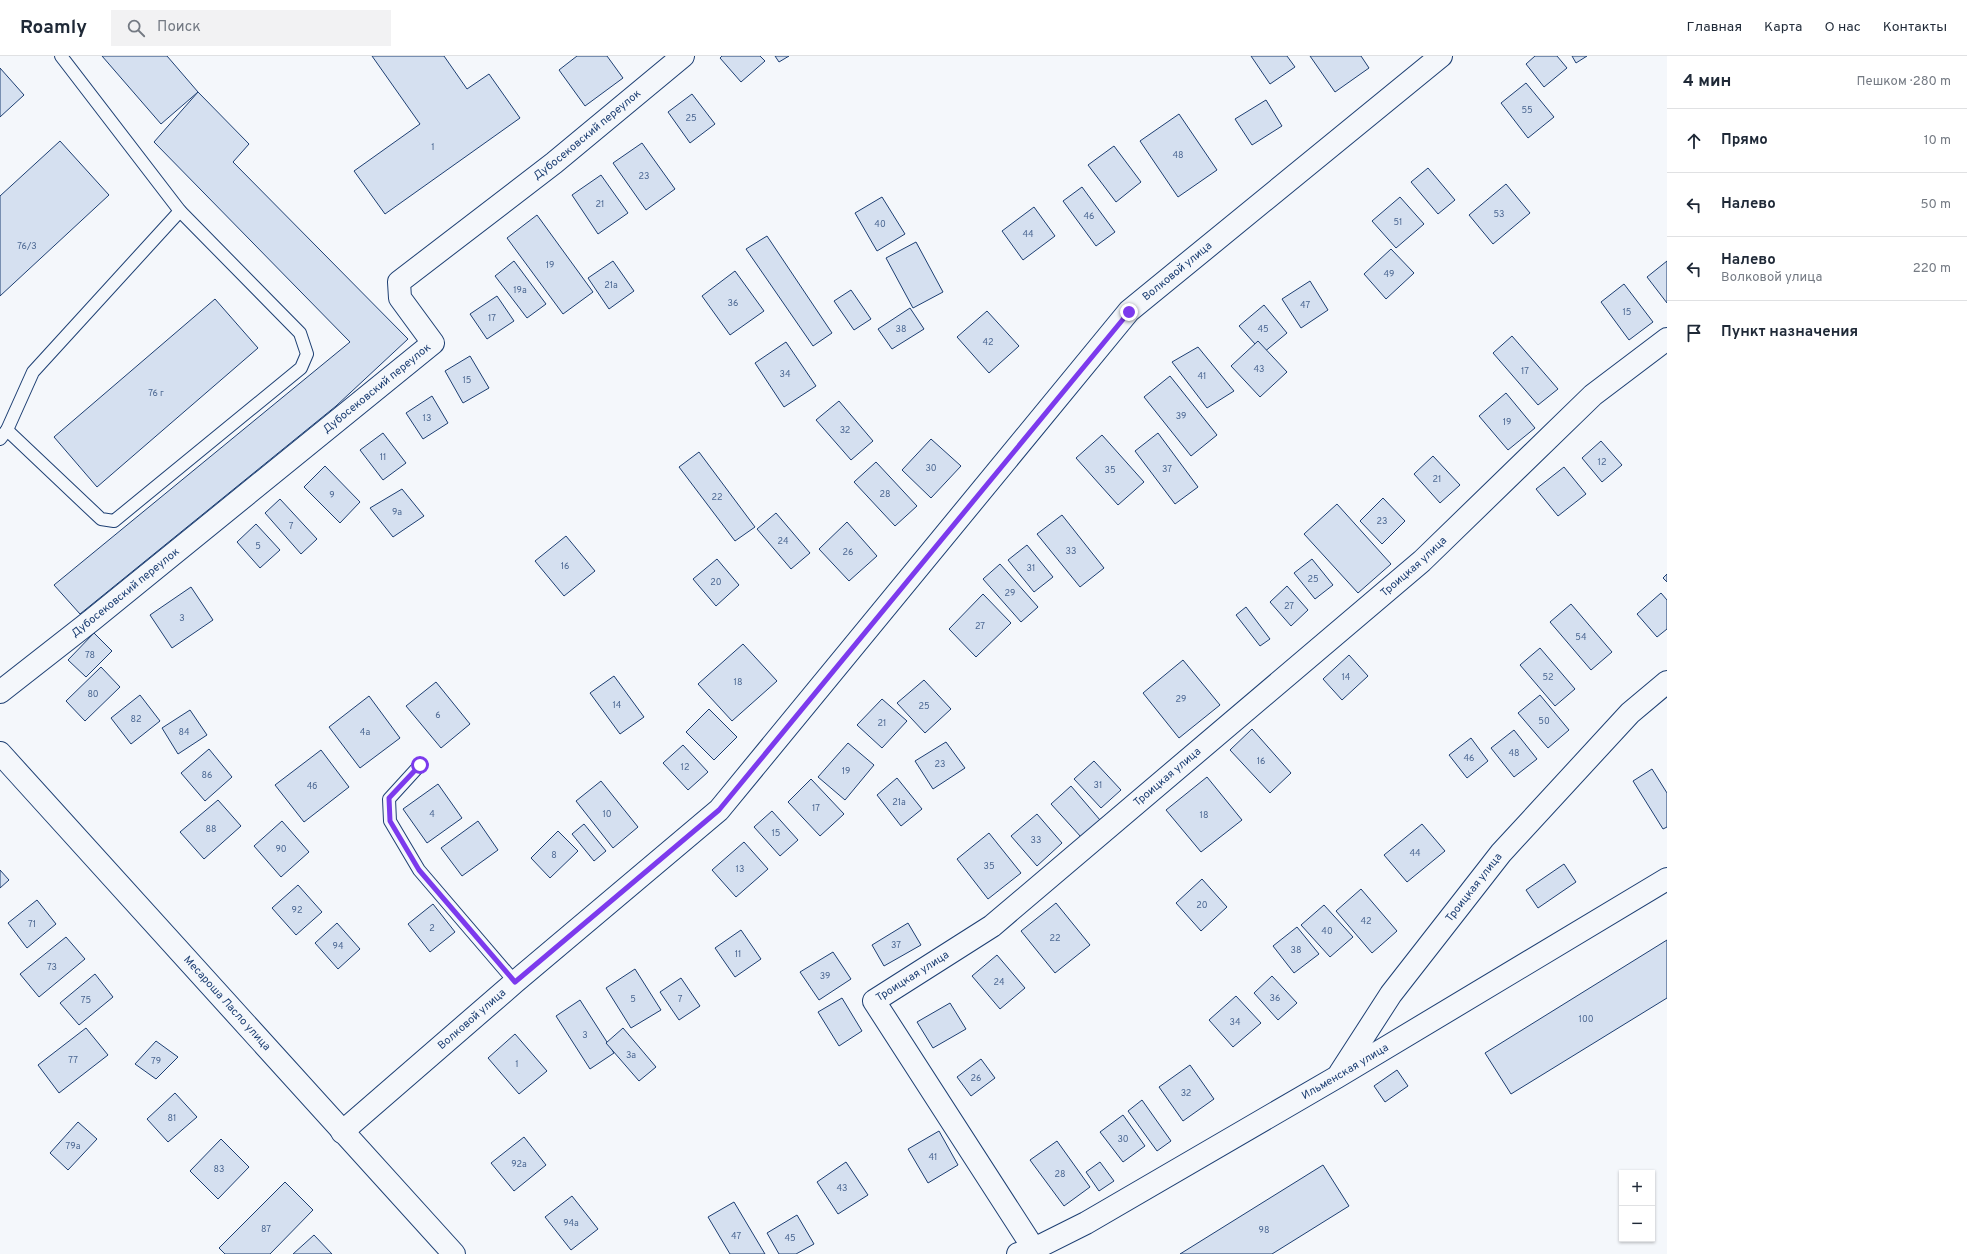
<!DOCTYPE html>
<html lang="ru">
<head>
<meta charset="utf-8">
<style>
  body { margin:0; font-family:Overpass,sans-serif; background:#f2f2f3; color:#1f2937 }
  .controls { position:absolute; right:12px; bottom:12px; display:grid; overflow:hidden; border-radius:0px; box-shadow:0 1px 3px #0004 }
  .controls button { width:36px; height:36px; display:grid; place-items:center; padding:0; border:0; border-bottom:1px solid #e0e1e3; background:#fff; color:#1f2937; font:20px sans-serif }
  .stop { position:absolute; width:12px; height:12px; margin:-9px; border:3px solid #7c3aed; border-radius:50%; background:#fff }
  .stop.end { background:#7c3aed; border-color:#fff; box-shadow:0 1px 4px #0008 }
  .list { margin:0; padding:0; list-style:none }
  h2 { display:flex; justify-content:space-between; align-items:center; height:52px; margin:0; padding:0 16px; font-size:17px }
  h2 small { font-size:13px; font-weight:400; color:#747a83 }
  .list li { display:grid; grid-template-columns:26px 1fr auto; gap:12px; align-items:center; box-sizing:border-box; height:64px; padding:0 16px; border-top:1px solid #e0e1e3 }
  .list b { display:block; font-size:15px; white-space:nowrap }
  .list p { margin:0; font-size:13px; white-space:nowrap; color:#747a83 }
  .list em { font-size:13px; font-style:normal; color:#747a83 }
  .icon { flex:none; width:22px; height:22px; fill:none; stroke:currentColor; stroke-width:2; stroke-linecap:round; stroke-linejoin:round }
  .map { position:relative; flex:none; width:1667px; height:1198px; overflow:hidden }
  header { display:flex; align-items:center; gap:24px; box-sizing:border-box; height:56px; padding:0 20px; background:#fff; border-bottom:1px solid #e0e1e3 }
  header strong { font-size:19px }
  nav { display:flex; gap:22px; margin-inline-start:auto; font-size:14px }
  .search { width:280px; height:36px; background:#f2f2f3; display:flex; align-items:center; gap:10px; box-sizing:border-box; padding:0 14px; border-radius:0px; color:#747a83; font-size:15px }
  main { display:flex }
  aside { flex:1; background:#fff }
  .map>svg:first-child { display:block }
  .building { fill:#d5e0f0; stroke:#1d3f73 }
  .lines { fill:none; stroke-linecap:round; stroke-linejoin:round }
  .service-casing { stroke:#1d3f73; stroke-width:14 }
  .minor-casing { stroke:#1d3f73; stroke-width:24 }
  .tertiary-casing { stroke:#1d3f73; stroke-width:24 }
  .service { stroke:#f4f7fb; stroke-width:12 }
  .minor { stroke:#f4f7fb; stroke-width:22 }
  .tertiary { stroke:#f4f7fb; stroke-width:22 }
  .route { stroke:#7c3aed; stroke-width:5 }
  .labels { text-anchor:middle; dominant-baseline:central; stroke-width:3; stroke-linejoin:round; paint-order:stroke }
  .number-label { font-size:9px; fill:#4b6792 }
  .street-label { font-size:11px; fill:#1d3f73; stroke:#f4f7fb }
</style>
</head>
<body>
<header>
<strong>Roamly</strong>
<div class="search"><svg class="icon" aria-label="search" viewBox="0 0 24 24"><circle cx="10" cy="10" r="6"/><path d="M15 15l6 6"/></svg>Поиск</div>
<nav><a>Главная</a><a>Карта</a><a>О нас</a><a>Контакты</a></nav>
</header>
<main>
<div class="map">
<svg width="1667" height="1198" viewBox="0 0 1667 1198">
  <rect width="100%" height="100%" fill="#f4f7fb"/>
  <g class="building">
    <path d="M102,0h65l31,36 -37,32z"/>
    <path d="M372,0h72l23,33 22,-15 31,44 -135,96 -31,-43 66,-47z"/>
    <path d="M577,0h30l16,22 -38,28 -26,-36z"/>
    <path d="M722,0h38l5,5 -24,21 -21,-24z"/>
    <path d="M775,0h14l-10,6z"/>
    <path d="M1251,0h36l8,11 -25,17z"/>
    <path d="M1310,0h51l8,12 -34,24z"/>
    <path d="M1535,0h22l10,12 -23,19 -18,-23z"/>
    <path d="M1572,0h15l-11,7z"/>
    <path d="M0,12l24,27 -24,22z"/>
    <path d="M1526,27l28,34 -26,21 -27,-35z"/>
    <path d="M198,36l51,52 -16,18 175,177 -72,67 -256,208 -26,-29 296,-243 -196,-200z"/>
    <path d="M692,38l23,30 -25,19 -22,-31z"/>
    <path d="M1266,44l16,26 -30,19 -17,-26z"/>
    <path d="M1179,58l38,56 -39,27 -38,-56z"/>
    <path d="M60,85l49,54 -109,101v-100z"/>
    <path d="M642,87l33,46 -29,21 -33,-47z"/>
    <path d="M1114,90l27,36 -25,20 -28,-37z"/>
    <path d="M1428,112l27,32 -17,14 -27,-32z"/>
    <path d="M601,119l27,38 -30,21 -26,-39z"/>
    <path d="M1506,128l24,29 -37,31 -24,-29z"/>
    <path d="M1082,131l33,45 -19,14 -33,-45z"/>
    <path d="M882,141l23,37 -28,17 -22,-38z"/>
    <path d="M1400,141l24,27 -28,24 -24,-27z"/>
    <path d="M1034,151l21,29 -32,24 -21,-29z"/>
    <path d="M537,159l56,77 -30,22 -56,-76z"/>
    <path d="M767,180l65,97 -19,13 -67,-97z"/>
    <path d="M916,186l27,50 -30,16 -27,-50z"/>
    <path d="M1391,193l23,24 -28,26 -22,-25z"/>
    <path d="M514,205l32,43 -19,14 -32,-42z"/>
    <path d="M613,205l21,30 -25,18 -21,-31z"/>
    <path d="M1667,205v42l-20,-26z"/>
    <path d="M735,215l29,40 -34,24 -28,-39z"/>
    <path d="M1310,225l18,29 -27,18 -19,-29z"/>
    <path d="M1624,228l29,38 -24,18 -28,-38z"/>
    <path d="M851,234l20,29 -17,11 -20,-29z"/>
    <path d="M497,240l17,25 -27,18 -17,-25z"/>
    <path d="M215,243l43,49 -161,139 -43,-50z"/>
    <path d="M1264,249l23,28 -24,20 -24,-27z"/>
    <path d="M910,252l14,21 -32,20 -14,-20z"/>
    <path d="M987,255l32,35 -30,27 -32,-36z"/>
    <path d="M1512,280l46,53 -20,16 -45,-52z"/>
    <path d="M1258,285l29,31 -27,25 -29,-31z"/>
    <path d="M786,286l30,44 -32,21 -29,-44z"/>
    <path d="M1198,291l36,44 -27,17 -35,-46z"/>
    <path d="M470,300l19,32 -26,15 -18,-32z"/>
    <path d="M1170,320l47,59 -26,21 -47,-59z"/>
    <path d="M1506,337l29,35 -27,22 -29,-34z"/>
    <path d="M432,340l16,27 -25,16 -17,-26z"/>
    <path d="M839,345l34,40 -22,19 -35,-40z"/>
    <path d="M383,377l23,30 -23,17 -23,-30z"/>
    <path d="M1158,377l40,54 -23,17 -40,-53z"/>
    <path d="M1102,379l42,47 -26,23 -42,-47z"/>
    <path d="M931,383l30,27 -30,32 -29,-28z"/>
    <path d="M1601,385l21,24 -20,17 -20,-24z"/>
    <path d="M699,396l56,75 -20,14 -56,-74z"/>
    <path d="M1433,400l27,29 -20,18 -26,-29z"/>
    <path d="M876,406l41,44 -22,20 -41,-44z"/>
    <path d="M325,410l35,36 -20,21 -36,-36z"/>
    <path d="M1564,411l22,27 -28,22 -22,-27z"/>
    <path d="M402,433l22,27 -31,21 -23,-29z"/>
    <path d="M1383,442l22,23 -23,23 -22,-23z"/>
    <path d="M280,443l37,40 -16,15 -36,-41z"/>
    <path d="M1337,448l54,60 -33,29 -54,-59z"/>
    <path d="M776,457l34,40 -19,16 -34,-40z"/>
    <path d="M1062,459l42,53 -24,19 -43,-53z"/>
    <path d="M847,466l30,34 -28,25 -30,-32z"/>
    <path d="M256,468l24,26 -20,18 -23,-26z"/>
    <path d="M566,480l29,35 -31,25 -29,-35z"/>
    <path d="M1027,489l26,32 -19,15 -26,-32z"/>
    <path d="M717,503l22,26 -23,21 -23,-27z"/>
    <path d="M1312,503l21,26 -18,14 -21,-26z"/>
    <path d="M1000,508l38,43 -17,15 -38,-43z"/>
    <path d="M1667,518v8l-4,-4z"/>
    <path d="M1287,530l21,24 -17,16 -21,-24z"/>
    <path d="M191,531l22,33 -41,28 -22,-33z"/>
    <path d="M1661,537l6,7v29l-10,8 -20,-23z"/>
    <path d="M983,538l28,29 -35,34 -27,-28z"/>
    <path d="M1571,548l41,48 -21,18 -41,-48z"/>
    <path d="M1246,551l24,32 -10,7 -24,-31z"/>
    <path d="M94,577l18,18 -26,26 -18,-17z"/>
    <path d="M743,588l34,37 -45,40 -34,-37z"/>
    <path d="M1540,592l35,41 -20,17 -35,-41z"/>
    <path d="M1349,599l19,21 -26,24 -19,-21z"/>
    <path d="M1183,604l37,45 -41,33 -36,-45z"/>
    <path d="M101,611l19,20 -35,34 -19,-20z"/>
    <path d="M614,620l30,41 -24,17 -30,-41z"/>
    <path d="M924,624l27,29 -26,24 -28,-30z"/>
    <path d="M436,626l34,42 -29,24 -35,-42z"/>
    <path d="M140,639l20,26 -29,23 -20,-26z"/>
    <path d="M1540,639l29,35 -21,18 -30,-35z"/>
    <path d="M369,640l31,42 -40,30 -31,-41z"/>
    <path d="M882,643l25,22 -25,27 -25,-23z"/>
    <path d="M709,653l28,28 -23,23 -28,-28z"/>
    <path d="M190,654l17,25 -29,19 -16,-26z"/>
    <path d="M1252,673l39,44 -21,20 -40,-43z"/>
    <path d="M1514,674l23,29 -23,18 -23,-29z"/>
    <path d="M1471,682l17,23 -21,17 -18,-23z"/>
    <path d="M946,686l19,26 -32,21 -18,-28z"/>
    <path d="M848,687l26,22 -29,35 -27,-23z"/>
    <path d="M683,689l25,27 -20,18 -25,-27z"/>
    <path d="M209,693l23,28 -27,24 -24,-28z"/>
    <path d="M321,694l28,37 -45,35 -29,-37z"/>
    <path d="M1094,705l27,29 -20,18 -27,-29z"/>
    <path d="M1652,713l15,24v34l-4,2 -30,-48z"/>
    <path d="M1207,721l35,43 -41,32 -35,-42z"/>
    <path d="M897,722l25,31 -21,17 -24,-31z"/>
    <path d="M811,723l33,35 -24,22 -32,-34z"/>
    <path d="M601,725l37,46 -25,21 -37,-47z"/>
    <path d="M438,728l24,34 -35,25 -24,-34z"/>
    <path d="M1071,730l29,34 -19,17 -30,-33z"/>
    <path d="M218,744l23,26 -37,33 -24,-27z"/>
    <path d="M772,755l26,29 -18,16 -26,-29z"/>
    <path d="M1037,758l25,29 -25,23 -26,-30z"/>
    <path d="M282,765l27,31 -28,25 -27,-31z"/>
    <path d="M478,765l20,29 -36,26 -21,-28z"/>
    <path d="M584,768l22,27 -12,10 -22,-27z"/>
    <path d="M1422,768l23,27 -38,31 -23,-27z"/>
    <path d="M558,775l20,20 -28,27 -19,-20z"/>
    <path d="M989,777l32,40 -33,26 -31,-40z"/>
    <path d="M744,786l24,27 -32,28 -24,-27z"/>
    <path d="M1564,808l12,18 -38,26 -12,-18z"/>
    <path d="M0,814l9,10 -9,8z"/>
    <path d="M1202,823l25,28 -26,24 -25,-28z"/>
    <path d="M298,829l24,27 -26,23 -24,-27z"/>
    <path d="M1361,833l36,42 -25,22 -36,-42z"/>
    <path d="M37,844l19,24 -29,24 -19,-25z"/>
    <path d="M1056,847l34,42 -35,28 -34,-42z"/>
    <path d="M433,848l22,28 -25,20 -22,-28z"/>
    <path d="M1324,849l29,32 -23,20 -29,-32z"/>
    <path d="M337,867l23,26 -22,20 -23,-26z"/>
    <path d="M908,867l13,22 -37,21 -12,-21z"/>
    <path d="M1297,871l22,27 -25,19 -21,-27z"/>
    <path d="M741,874l20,29 -26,18 -20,-29z"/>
    <path d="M66,881l19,22 -46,38 -19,-23z"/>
    <path d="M1667,884v58l-156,96 -26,-41z"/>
    <path d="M833,896l18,27 -32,21 -19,-28z"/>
    <path d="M997,899l28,33 -25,21 -28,-33z"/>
    <path d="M635,913l26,41 -30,18 -25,-40z"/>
    <path d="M95,918l18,23 -34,28 -19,-22z"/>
    <path d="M1272,920l25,27 -19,17 -24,-27z"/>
    <path d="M681,922l19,28 -21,14 -19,-28z"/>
    <path d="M1236,940l25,27 -28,24 -24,-27z"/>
    <path d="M842,942l20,33 -23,15 -21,-34z"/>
    <path d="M580,944l34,53 -24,16 -34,-53z"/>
    <path d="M950,947l16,26 -33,19 -16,-26z"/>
    <path d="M86,972l22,27 -49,38 -21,-28z"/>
    <path d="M623,972l33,39 -17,14 -33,-38z"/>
    <path d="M515,978l32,37 -28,23 -31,-36z"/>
    <path d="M156,985l22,16 -22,22 -21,-15z"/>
    <path d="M981,1003l14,19 -24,18 -14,-19z"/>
    <path d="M1190,1009l24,34 -31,22 -24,-34z"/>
    <path d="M1397,1014l11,16 -23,16 -11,-16z"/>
    <path d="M175,1037l22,24 -29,25 -21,-23z"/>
    <path d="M1142,1044l29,41 -14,10 -29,-40z"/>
    <path d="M1123,1059l22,31 -22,16 -23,-30z"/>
    <path d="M78,1066l19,17 -29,31 -18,-17z"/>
    <path d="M939,1075l19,34 -30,18 -20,-34z"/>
    <path d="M524,1081l22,28 -32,26 -23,-28z"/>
    <path d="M221,1083l28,28 -31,32 -28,-28z"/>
    <path d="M1057,1085l33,46 -26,19 -34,-46z"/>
    <path d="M846,1106l22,33 -30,19 -21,-32z"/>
    <path d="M1100,1106l14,19 -15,10 -13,-19z"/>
    <path d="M1323,1109l26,41 -77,48h-92z"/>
    <path d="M285,1126l28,28 -43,44h-45l-6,-6z"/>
    <path d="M572,1140l26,33 -27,21 -26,-33z"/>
    <path d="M734,1146l31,52h-35l-22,-37z"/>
    <path d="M797,1159l17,29 -18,10h-17l-12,-21z"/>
    <path d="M314,1179l18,19h-39z"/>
  </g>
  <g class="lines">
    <g class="service-casing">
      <g id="service">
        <path d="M7,374l94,89 13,2 187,-153 6,-14 -7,-21 -120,-122 -119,-155"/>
        <path d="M0,383l7,-9 26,-58 147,-161"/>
        <path d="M420,709l-31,34 1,22 29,49 96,112"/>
      </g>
    </g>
    <g class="minor-casing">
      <g id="minor">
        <path id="s1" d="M0,636l92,-72 341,-277 -33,-45 -1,-16 155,-119 129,-107"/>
        <path id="s2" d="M1340,1017l51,-79 110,-141 129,-140 37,-31"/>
        <path id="s3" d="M342,1076l173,-150 204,-172 410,-499 312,-255"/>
        <path id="s4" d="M1034,1193l-160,-248 118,-75 430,-365 171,-166 74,-56"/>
        <path id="s5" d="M1018,1198l16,-5 52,-26 251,-146 330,-198"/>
      </g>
    </g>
    <g class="tertiary-casing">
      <g id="tertiary">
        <path id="s6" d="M0,697l454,501"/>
      </g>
    </g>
    <use href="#service" class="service"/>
    <use href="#minor" class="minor"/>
    <use href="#tertiary" class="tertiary"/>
  </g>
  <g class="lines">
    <path class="route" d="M420,709l-31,33 1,23 29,49 96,112 204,-172 410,-498"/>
  </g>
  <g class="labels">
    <g class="number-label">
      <text x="1527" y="54">55</text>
      <text x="691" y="62">25</text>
      <text x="433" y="91">1</text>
      <text x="1178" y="99">48</text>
      <text x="644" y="120">23</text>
      <text x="600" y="148">21</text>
      <text x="1499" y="158">53</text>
      <text x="1089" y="160">46</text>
      <text x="1398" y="166">51</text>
      <text x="880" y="168">40</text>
      <text x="1028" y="178">44</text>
      <text x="27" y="190">76/3</text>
      <text x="550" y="209">19</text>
      <text x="1389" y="218">49</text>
      <text x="611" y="229">21а</text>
      <text x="520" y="234">19а</text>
      <text x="733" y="247">36</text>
      <text x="1305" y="249">47</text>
      <text x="1627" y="256">15</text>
      <text x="492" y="262">17</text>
      <text x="901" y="273">38</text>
      <text x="1263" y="273">45</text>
      <text x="988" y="286">42</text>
      <text x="1259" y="313">43</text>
      <text x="1525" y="315">17</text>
      <text x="785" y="318">34</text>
      <text x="1202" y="320">41</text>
      <text x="467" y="324">15</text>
      <text x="156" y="337">76 г</text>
      <text x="1181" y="360">39</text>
      <text x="427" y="362">13</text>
      <text x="1507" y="366">19</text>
      <text x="845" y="374">32</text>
      <text x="383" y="401">11</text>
      <text x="1602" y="406">12</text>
      <text x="931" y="412">30</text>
      <text x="1167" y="413">37</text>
      <text x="1110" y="414">35</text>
      <text x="1437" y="423">21</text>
      <text x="885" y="438">28</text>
      <text x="332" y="439">9</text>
      <text x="717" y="441">22</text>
      <text x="397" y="456">9а</text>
      <text x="1382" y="465">23</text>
      <text x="291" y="470">7</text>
      <text x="783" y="485">24</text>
      <text x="258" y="490">5</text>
      <text x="1071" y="495">33</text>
      <text x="848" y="496">26</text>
      <text x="565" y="510">16</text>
      <text x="1031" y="512">31</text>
      <text x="1313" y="523">25</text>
      <text x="716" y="526">20</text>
      <text x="1010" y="537">29</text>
      <text x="1289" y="550">27</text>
      <text x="182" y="562">3</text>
      <text x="980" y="570">27</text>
      <text x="1581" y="581">54</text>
      <text x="90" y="599">78</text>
      <text x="1346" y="621">14</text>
      <text x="1548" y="621">52</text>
      <text x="738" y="626">18</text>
      <text x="93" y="638">80</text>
      <text x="1181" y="643">29</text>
      <text x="617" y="649">14</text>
      <text x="924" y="650">25</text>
      <text x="438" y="659">6</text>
      <text x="136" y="663">82</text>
      <text x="1544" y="665">50</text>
      <text x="882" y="667">21</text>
      <text x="184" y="676">84</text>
      <text x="365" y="676">4а</text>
      <text x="1514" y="697">48</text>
      <text x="1469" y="702">46</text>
      <text x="1261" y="705">16</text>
      <text x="940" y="708">23</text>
      <text x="685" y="711">12</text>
      <text x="846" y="715">19</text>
      <text x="207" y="719">86</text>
      <text x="1098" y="729">31</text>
      <text x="312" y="730">4б</text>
      <text x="899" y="746">21а</text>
      <text x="816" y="752">17</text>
      <text x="432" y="758">4</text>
      <text x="607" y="758">10</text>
      <text x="1204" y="759">18</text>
      <text x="211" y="773">88</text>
      <text x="776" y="777">15</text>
      <text x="1036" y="784">33</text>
      <text x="281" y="793">90</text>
      <text x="1415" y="797">44</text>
      <text x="554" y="799">8</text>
      <text x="989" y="810">35</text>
      <text x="740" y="813">13</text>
      <text x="1202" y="849">20</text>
      <text x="297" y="854">92</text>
      <text x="1366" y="865">42</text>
      <text x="32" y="868">71</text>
      <text x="432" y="872">2</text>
      <text x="1327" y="875">40</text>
      <text x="1055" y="882">22</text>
      <text x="896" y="889">37</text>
      <text x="338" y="890">94</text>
      <text x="1296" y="894">38</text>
      <text x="738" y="898">11</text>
      <text x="52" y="911">73</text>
      <text x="825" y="920">39</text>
      <text x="999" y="926">24</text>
      <text x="1275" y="942">36</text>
      <text x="633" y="943">5</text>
      <text x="680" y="943">7</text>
      <text x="86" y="944">75</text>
      <text x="1586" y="963">100</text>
      <text x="1235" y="966">34</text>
      <text x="585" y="979">3</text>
      <text x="631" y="999">3а</text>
      <text x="73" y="1004">77</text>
      <text x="156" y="1005">79</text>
      <text x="517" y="1008">1</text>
      <text x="976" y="1022">26</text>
      <text x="1186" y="1037">32</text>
      <text x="172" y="1062">81</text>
      <text x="1123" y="1083">30</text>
      <text x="73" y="1090">79а</text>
      <text x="933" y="1101">41</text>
      <text x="519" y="1108">92а</text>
      <text x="219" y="1113">83</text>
      <text x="1060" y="1118">28</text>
      <text x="842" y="1132">43</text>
      <text x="571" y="1167">94а</text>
      <text x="266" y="1173">87</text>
      <text x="1264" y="1174">98</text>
      <text x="736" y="1180">47</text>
      <text x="790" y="1182">45</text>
    </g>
    <g class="street-label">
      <text stroke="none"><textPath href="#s1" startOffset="867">Дубосековский переулок</textPath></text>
      <text stroke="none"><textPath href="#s3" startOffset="1204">Волковой улица</textPath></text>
      <text stroke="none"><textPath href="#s1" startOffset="484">Дубосековский переулок</textPath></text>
      <text stroke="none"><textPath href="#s4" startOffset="989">Троицкая улица</textPath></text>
      <text stroke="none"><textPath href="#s1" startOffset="160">Дубосековский переулок</textPath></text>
      <text stroke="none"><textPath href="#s4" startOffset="665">Троицкая улица</textPath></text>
      <text stroke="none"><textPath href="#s2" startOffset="229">Троицкая улица</textPath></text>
      <text stroke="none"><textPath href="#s4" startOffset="341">Троицкая улица</textPath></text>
      <text stroke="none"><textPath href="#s6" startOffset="338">Месароша Ласло улица</textPath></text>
      <text stroke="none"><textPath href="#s3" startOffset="172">Волковой улица</textPath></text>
      <text stroke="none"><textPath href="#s5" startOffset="375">Ильменская улица</textPath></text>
    </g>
  </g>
</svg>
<div class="controls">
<button>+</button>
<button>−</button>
</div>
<div class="stop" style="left:420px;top:709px"></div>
<div class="stop end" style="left:1129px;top:256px"></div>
</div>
<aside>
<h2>4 мин<small>Пешком · 280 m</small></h2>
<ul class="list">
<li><svg class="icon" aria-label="ahead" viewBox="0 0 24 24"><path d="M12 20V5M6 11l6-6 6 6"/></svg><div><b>Прямо</b></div><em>10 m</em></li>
<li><svg class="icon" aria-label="left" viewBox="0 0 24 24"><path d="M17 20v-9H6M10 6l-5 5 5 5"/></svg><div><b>Налево</b></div><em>50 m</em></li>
<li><svg class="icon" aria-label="left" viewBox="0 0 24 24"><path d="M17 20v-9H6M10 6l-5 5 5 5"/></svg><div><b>Налево</b><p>Волковой улица</p></div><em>220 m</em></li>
<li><svg class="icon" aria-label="arrive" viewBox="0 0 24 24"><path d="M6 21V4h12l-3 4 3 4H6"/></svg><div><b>Пункт назначения</b></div></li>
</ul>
</aside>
</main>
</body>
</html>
